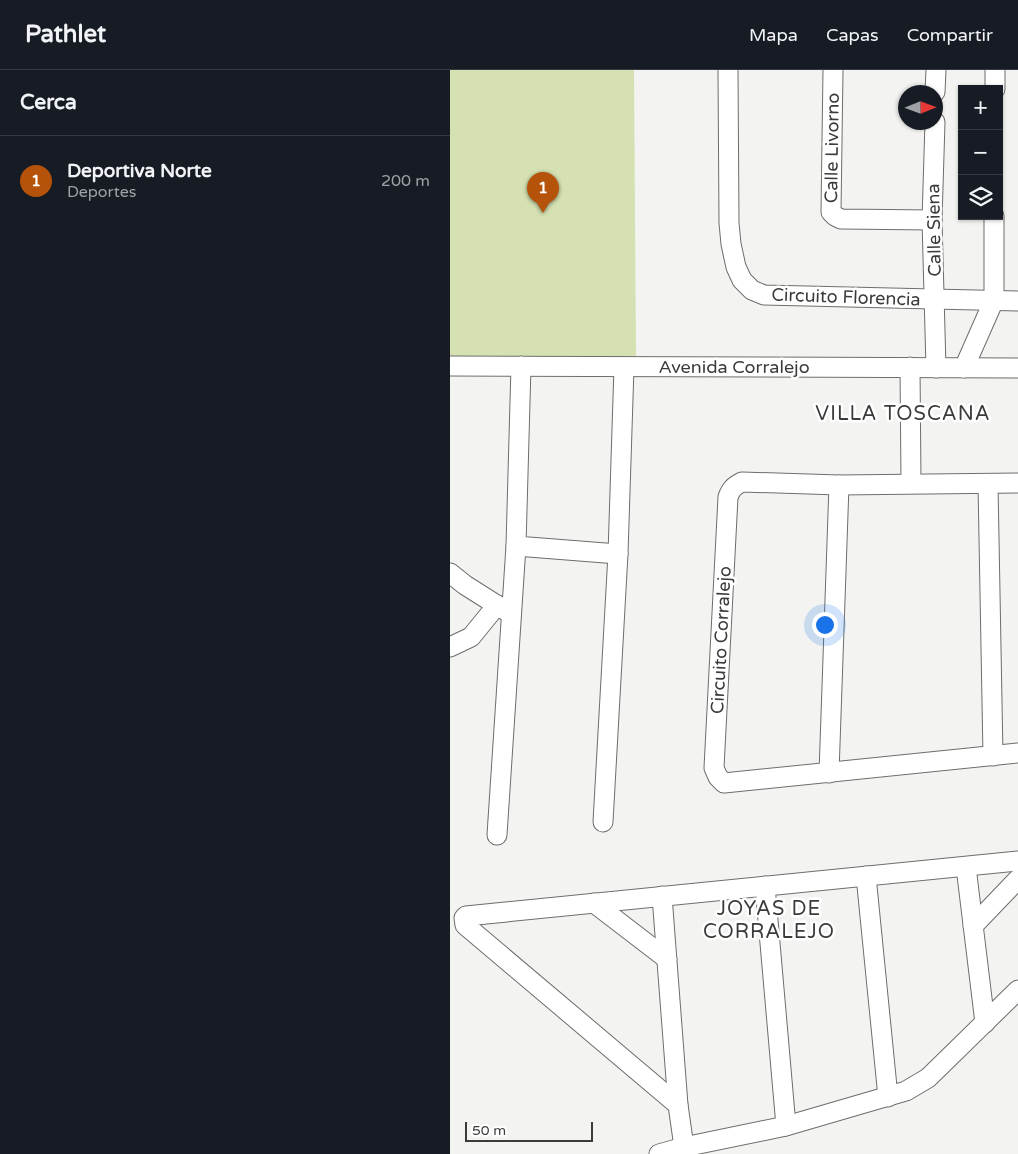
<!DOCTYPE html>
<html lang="es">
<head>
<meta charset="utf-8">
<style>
  body { margin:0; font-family:"Varela Round",sans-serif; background:#20242c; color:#f1f3f6 }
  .controls { position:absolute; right:15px; top:15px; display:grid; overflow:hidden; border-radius:0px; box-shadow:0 1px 4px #0004 }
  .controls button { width:45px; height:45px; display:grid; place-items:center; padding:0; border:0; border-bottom:1px solid #363941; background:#171b24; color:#f1f3f6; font:25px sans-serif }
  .compass { position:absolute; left:448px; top:15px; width:45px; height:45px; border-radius:50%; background:#171b24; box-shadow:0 1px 4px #0004; rotate:89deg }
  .scale { position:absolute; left:15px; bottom:12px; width:128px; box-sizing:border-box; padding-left:5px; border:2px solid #3b3c3a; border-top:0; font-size:14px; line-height:18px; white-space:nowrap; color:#3b3c3a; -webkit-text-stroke:4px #fff; paint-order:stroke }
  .you { position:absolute; left:374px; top:554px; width:18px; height:18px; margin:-12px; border:4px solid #fff; border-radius:50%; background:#1a73e8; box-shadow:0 0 0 8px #1a73e833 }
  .badge { display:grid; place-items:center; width:32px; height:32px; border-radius:50%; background:#b45309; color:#fff; font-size:16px; font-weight:700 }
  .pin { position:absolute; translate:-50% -41px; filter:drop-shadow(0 1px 2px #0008) }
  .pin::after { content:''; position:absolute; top:26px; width:18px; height:15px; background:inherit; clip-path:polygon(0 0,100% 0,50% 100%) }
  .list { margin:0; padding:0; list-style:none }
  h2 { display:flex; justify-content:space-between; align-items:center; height:65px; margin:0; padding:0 20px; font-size:21px }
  h2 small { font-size:16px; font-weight:400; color:#9ea1a6 }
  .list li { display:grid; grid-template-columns:32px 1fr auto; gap:15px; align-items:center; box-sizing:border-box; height:90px; padding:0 20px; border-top:1px solid #363941 }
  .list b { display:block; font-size:19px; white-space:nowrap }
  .list p { margin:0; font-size:16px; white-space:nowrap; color:#9ea1a6 }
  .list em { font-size:16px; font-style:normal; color:#9ea1a6 }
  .icon { flex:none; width:28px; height:28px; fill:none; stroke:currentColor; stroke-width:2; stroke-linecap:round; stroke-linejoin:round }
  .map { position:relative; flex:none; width:568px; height:1084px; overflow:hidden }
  header { display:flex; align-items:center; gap:30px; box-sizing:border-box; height:70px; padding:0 25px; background:#171b24; border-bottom:1px solid #363941 }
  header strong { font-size:24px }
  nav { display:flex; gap:28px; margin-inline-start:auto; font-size:18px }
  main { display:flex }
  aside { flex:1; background:#171b24 }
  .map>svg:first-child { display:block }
  .green { fill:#d5e1b2 }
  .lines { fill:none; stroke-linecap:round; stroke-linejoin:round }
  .street-casing { stroke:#6d6e6b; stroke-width:21 }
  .street { stroke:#fff; stroke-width:19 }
  .labels { text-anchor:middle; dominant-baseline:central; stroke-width:5; stroke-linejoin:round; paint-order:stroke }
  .street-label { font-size:18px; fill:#3b3c3a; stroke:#fff }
  .quarter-label { font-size:20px; letter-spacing:1px; fill:#3b3c3a; stroke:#fff }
</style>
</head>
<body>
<header>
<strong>Pathlet</strong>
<nav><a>Mapa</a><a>Capas</a><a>Compartir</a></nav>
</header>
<main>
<aside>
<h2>Cerca<small></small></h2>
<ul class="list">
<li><span class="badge">1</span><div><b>Deportiva Norte</b><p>Deportes</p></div><em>200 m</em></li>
</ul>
</aside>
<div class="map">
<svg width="568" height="1084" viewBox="0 0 568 1084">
  <rect width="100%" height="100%" fill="#f3f4f1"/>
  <path class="green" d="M0,0h184l2,286 -186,1z"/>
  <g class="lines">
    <g class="street-casing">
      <g id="street">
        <path d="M278,0l1,153 2,21 5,23 6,13 10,10 12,5 254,6"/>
        <path d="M383,0l-2,142 4,4 6,3 91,1"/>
        <path d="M545,19v-19"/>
        <path d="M485,22l1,-22"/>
        <path d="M485,52l-3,98 4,148"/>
        <path d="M0,296l568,2"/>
        <path d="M71,296l-5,180 102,8"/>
        <path d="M460,297l1,116"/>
        <path d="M514,298l30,-68v-84"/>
        <path d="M568,413l-179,2 -97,-3c-8,4 -11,7 -14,15l-14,271 4,9 6,6 294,-30"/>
        <path d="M538,414l5,272"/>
        <path d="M0,503l15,12 46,29"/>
        <path d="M0,577l21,-10 26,-32"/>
        <path d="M379,703l10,-288"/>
        <path d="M153,752l15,-268 6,-187"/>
        <path d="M47,765l19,-289"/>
        <path d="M516,797l19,156"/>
        <path d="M416,806l22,221"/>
        <path d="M315,816l21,240"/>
        <path d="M212,826l16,209"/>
        <path d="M144,833l73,56"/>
        <path d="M523,856l45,-47"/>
        <path d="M234,1077l-6,-42 -213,-180 -1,-7 2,-2 552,-55"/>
        <path d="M209,1084l25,-7 102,-21 120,-35 22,-13 90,-88"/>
      </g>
    </g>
    <use href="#street" class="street"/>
  </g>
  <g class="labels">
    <g class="street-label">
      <text transform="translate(382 78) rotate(-89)">Calle Livorno</text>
      <text transform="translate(484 160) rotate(-91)">Calle Siena</text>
      <text transform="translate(396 227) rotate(2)">Circuito Florencia</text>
      <text x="284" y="297">Avenida Corralejo</text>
      <text transform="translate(271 570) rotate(-87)">Circuito Corralejo</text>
    </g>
    <g class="quarter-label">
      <text x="453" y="344">VILLA TOSCANA</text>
      <text x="319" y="839">JOYAS DE<tspan x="319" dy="23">CORRALEJO</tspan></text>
    </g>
  </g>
</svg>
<div class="controls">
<button>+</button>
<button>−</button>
<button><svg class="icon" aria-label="layers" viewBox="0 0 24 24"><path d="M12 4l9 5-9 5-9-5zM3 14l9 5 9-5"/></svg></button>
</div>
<svg class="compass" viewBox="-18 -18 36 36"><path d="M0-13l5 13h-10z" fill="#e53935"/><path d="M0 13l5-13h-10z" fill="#9ea1a6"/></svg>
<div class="scale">50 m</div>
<div class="you"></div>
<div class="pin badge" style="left:93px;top:143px">1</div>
</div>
</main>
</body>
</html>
